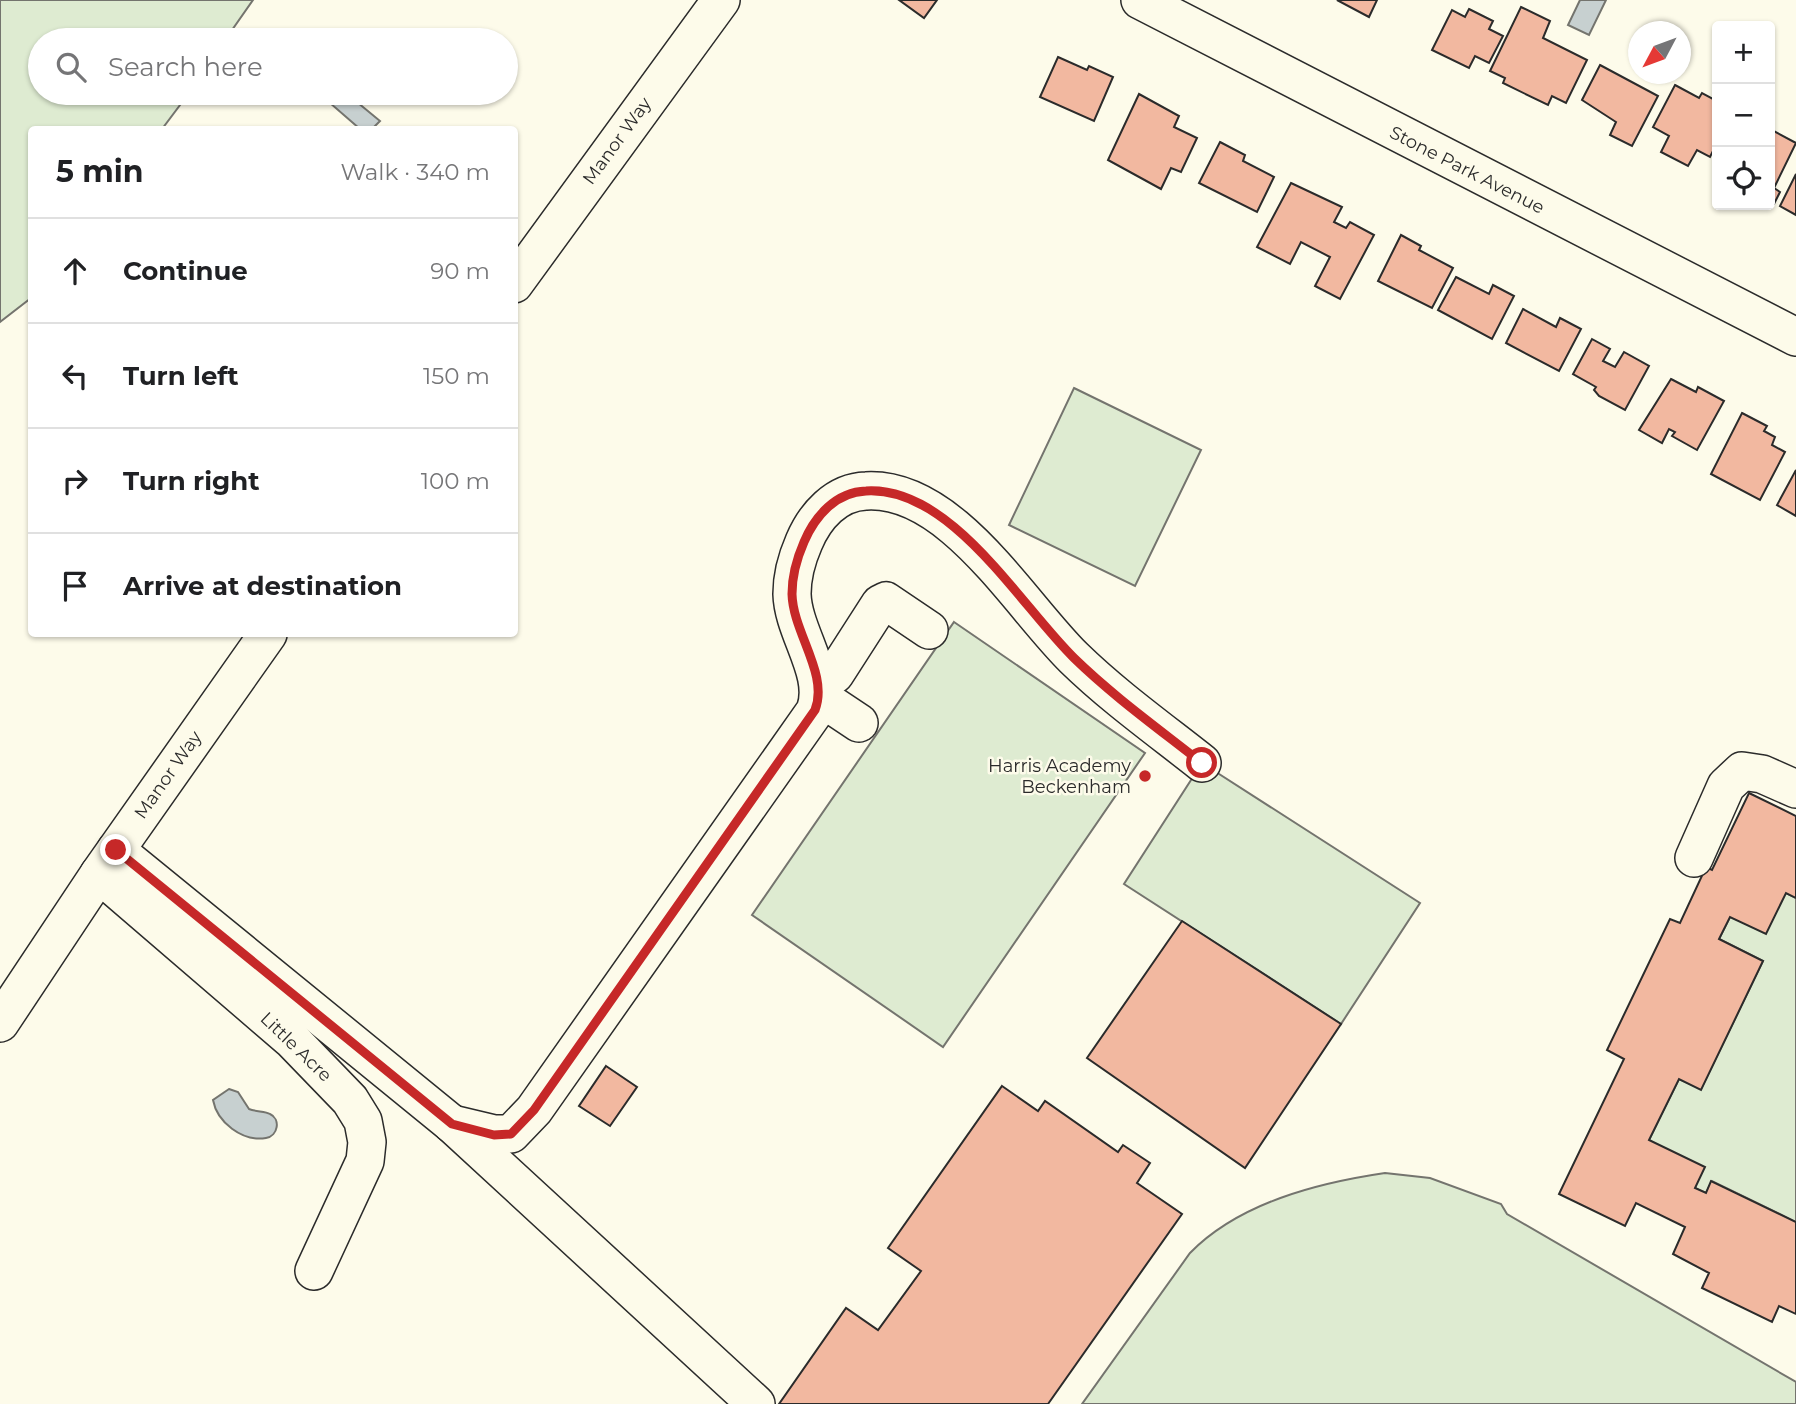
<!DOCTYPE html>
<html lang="en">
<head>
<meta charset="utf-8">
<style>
  body { margin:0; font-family:Montserrat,sans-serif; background:#f6f6f6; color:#202124 }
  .controls { position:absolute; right:21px; top:21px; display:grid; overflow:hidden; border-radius:7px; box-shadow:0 2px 5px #0004 }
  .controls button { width:63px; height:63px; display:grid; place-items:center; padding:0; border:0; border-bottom:2px solid #e0e0e0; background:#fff; color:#202124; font:35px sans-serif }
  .compass { position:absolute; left:1628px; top:21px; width:63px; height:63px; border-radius:50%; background:#fff; box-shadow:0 2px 5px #0004; rotate:229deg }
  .stop { position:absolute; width:21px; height:21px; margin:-16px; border:5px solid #c62828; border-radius:50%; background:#fff }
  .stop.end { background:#c62828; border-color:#fff; box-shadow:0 2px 7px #0008 }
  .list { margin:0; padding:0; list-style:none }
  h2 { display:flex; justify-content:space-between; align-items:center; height:91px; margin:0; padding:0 28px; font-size:30px }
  h2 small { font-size:23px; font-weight:400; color:#757577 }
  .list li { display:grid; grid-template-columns:46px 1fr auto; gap:21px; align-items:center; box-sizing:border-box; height:105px; padding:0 28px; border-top:2px solid #e0e0e0 }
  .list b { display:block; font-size:26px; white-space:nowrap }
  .list em { font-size:23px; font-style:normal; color:#757577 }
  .icon { flex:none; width:38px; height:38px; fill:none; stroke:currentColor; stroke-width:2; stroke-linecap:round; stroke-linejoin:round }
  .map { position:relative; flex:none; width:1796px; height:1404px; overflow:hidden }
  .search { position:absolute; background:#fff; box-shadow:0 2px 5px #0004; left:28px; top:28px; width:490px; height:77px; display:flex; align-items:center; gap:18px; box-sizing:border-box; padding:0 24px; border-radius:38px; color:#757577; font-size:26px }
  .panel { position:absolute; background:#fff; box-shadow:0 2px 5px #0004; left:28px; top:126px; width:490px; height:511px; border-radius:7px }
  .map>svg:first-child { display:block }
  .green { fill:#deebd1; stroke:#74746e; stroke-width:2 }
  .water { fill:#c7d0d0; stroke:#74746e; stroke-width:2 }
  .building { fill:#f2b8a0; stroke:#2b2b2b; stroke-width:2 }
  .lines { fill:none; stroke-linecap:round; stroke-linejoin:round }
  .minor-casing { stroke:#2b2b2b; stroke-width:40 }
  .minor { stroke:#fdfbea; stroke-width:37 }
  .route { stroke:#c62828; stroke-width:9 }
  .poi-dot { fill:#c62828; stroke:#fdfbea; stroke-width:2.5 }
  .labels { text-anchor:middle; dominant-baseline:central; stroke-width:5; stroke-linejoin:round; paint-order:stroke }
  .street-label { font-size:18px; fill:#2b2b2b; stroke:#fdfbea }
  .poi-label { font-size:18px; fill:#2b2b2b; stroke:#fdfbea; text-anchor:end }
</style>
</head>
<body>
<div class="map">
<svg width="1796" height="1404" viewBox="0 0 1796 1404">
  <rect width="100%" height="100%" fill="#fdfbea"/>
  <g class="green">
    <path d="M0,0h253l-28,40h-185v53h149l-27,36 -130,1 -1,168 -31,24z"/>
    <path d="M1074,388l127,62 -66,136 -126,-61z"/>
    <path d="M954,622l191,131 -202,294 -191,-132z"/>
    <path d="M1202,763l218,140 -79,121 -217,-140z"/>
    <path d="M1786,893l10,5v324l-84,-41 -6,12 -11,-5 -46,-48 30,-61 22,10 62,-128 -44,-22 11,-22z"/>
    <path d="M1385,1173l45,5 71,26 6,10 289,168v22h-714l108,-151c49,-50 127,-70 195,-80z"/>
  </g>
  <g class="water">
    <path d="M1580,0h26l-17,35 -21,-10z"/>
    <path d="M339,93h7l34,28 -8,8h-12l-30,-26z"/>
    <path d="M229,1089l9,3 11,17c7,3 16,2 21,5 11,5 8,22 -4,24 -24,4 -49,-16 -53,-38z"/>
  </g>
  <g class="building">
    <path d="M899,0h38l-13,18z"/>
    <path d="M1337,0h40l-8,17z"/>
    <path d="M1521,7l29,14 -7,17 44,22 -21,43 -14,-7 -4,9 -45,-22 2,-5 -15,-7z"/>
    <path d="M1469,9l24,12 -4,8 14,7 -14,27 -14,-7 -6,12 -37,-18 20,-40 13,7z"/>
    <path d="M1058,57l29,13 2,-4 24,11 -19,44 -54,-24z"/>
    <path d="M1600,65l58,31 -26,50 -22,-11 6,-13 -34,-22z"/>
    <path d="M1675,85l24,13 3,-5 15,8v42l-7,14 -13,-7 -9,16 -27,-14 8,-16 -16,-9z"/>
    <path d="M1139,94l40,22 -5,11 23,11 -16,34 -10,-4 -10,21 -53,-29z"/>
    <path d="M1770,129l26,14 -22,45 6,4 -6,12 -4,-2z"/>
    <path d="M1220,142l25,13 -2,6 31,16 -17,35 -58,-29z"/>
    <path d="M1796,174v41l-16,-9z"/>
    <path d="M1291,183l51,24 -8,15 12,6 4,-6 24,13 -34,64 -25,-13 15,-29 -29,-15 -11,22 -33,-17z"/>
    <path d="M1401,235l20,11 -2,4 34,18 -21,40 -54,-27z"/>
    <path d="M1456,277l33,17 4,-9 21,11 -22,43 -54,-29z"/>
    <path d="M1523,309l33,18 4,-9 21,11 -22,42 -53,-28z"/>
    <path d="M1592,339l18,10 -7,12 12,6 9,-15 25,14 -24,44 -26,-14 -5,-6 2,-3 -23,-13z"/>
    <path d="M1671,379l25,13 2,-5 26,14 -27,49 -25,-14 3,-4 -6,-3 -7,14 -23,-13z"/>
    <path d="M1742,413l25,13 -3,5 11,6 -3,8 13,7 -25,48 -49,-26z"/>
    <path d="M1796,470v46l-19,-11z"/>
    <path d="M1749,793l47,23v82l-10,-5 -20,41 -36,-17 -11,22 44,22 -62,129 -22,-11 -30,61 56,27 -10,21 11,5 5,-12 85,41v92l-17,-8 -7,16 -70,-34 7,-15 -36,-19 12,-27 -49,-24 -11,23 -66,-32 65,-135 -17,-9 63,-131 10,4 26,-56 6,3z"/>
    <path d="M1182,921l159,103 -96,144 -158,-110z"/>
    <path d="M606,1066l31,21 -27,39 -31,-20z"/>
    <path d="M1002,1086l36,25 7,-10 73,51 5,-7 27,18 -13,20 45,31 -134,190h-269l67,-96 32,22 43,-59 -33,-23z"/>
  </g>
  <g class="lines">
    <g class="minor-casing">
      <g id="minor">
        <path d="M1140,0l656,337"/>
        <path d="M514,284l207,-284"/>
        <path d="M820,685l15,-11 45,-70 6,-3 43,29"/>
        <path d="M820,697l39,26"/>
        <path d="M116,850l336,274 304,280"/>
        <path d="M1694,858l32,-72 16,-15 20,3 34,15"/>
        <path d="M99,874l193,166 58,60 13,21 4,21 -2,19 -51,110"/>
        <path d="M0,1023l99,-149 169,-240"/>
        <path d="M452,1124l42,10h17l23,-24 281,-399c14,-37 -22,-78 -23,-117 0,-18 5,-36 12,-52 11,-26 32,-50 62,-51 85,-5 153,113 208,167 39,38 85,71 128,105"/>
      </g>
    </g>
    <use href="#minor" class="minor"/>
  </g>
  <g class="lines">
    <path class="route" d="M116,850l336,274 42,11 17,-1 23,-24 281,-400c14,-36 -22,-77 -23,-116 0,-18 5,-36 12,-52 11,-26 32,-50 62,-51 85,-5 153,113 208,167 39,38 85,71 128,105"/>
  </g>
  <circle class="poi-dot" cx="1145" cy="776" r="7"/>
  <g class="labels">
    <g class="street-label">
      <text transform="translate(617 141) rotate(-54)">Manor Way</text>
      <text transform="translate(1467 170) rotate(27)">Stone Park Avenue</text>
      <text transform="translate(168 775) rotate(-55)">Manor Way</text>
      <text transform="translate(296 1047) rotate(44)">Little Acre</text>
    </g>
    <g class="poi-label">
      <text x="1131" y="766">Harris Academy<tspan x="1131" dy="21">Beckenham</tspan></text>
    </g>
  </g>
</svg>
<div class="controls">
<button>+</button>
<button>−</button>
<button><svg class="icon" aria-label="locate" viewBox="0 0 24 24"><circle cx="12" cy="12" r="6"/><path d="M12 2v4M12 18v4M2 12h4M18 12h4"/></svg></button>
</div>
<svg class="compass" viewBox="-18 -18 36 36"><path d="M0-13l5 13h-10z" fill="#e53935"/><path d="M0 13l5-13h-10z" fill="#757577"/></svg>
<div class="stop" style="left:1202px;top:763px"></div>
<div class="stop end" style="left:116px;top:850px"></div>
<div class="search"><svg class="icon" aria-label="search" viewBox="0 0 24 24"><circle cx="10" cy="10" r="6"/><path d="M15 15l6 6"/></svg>Search here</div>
<section class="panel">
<h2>5 min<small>Walk · 340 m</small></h2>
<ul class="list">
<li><svg class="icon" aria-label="ahead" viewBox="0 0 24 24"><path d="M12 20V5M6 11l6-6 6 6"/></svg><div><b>Continue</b></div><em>90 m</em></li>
<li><svg class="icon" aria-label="left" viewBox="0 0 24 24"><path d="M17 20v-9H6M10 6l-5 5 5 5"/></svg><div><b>Turn left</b></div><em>150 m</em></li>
<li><svg class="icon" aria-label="right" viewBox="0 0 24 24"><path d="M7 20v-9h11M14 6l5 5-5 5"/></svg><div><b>Turn right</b></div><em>100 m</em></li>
<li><svg class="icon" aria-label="arrive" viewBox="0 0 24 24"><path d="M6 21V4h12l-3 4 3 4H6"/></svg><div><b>Arrive at destination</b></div></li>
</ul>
</section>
</div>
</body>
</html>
